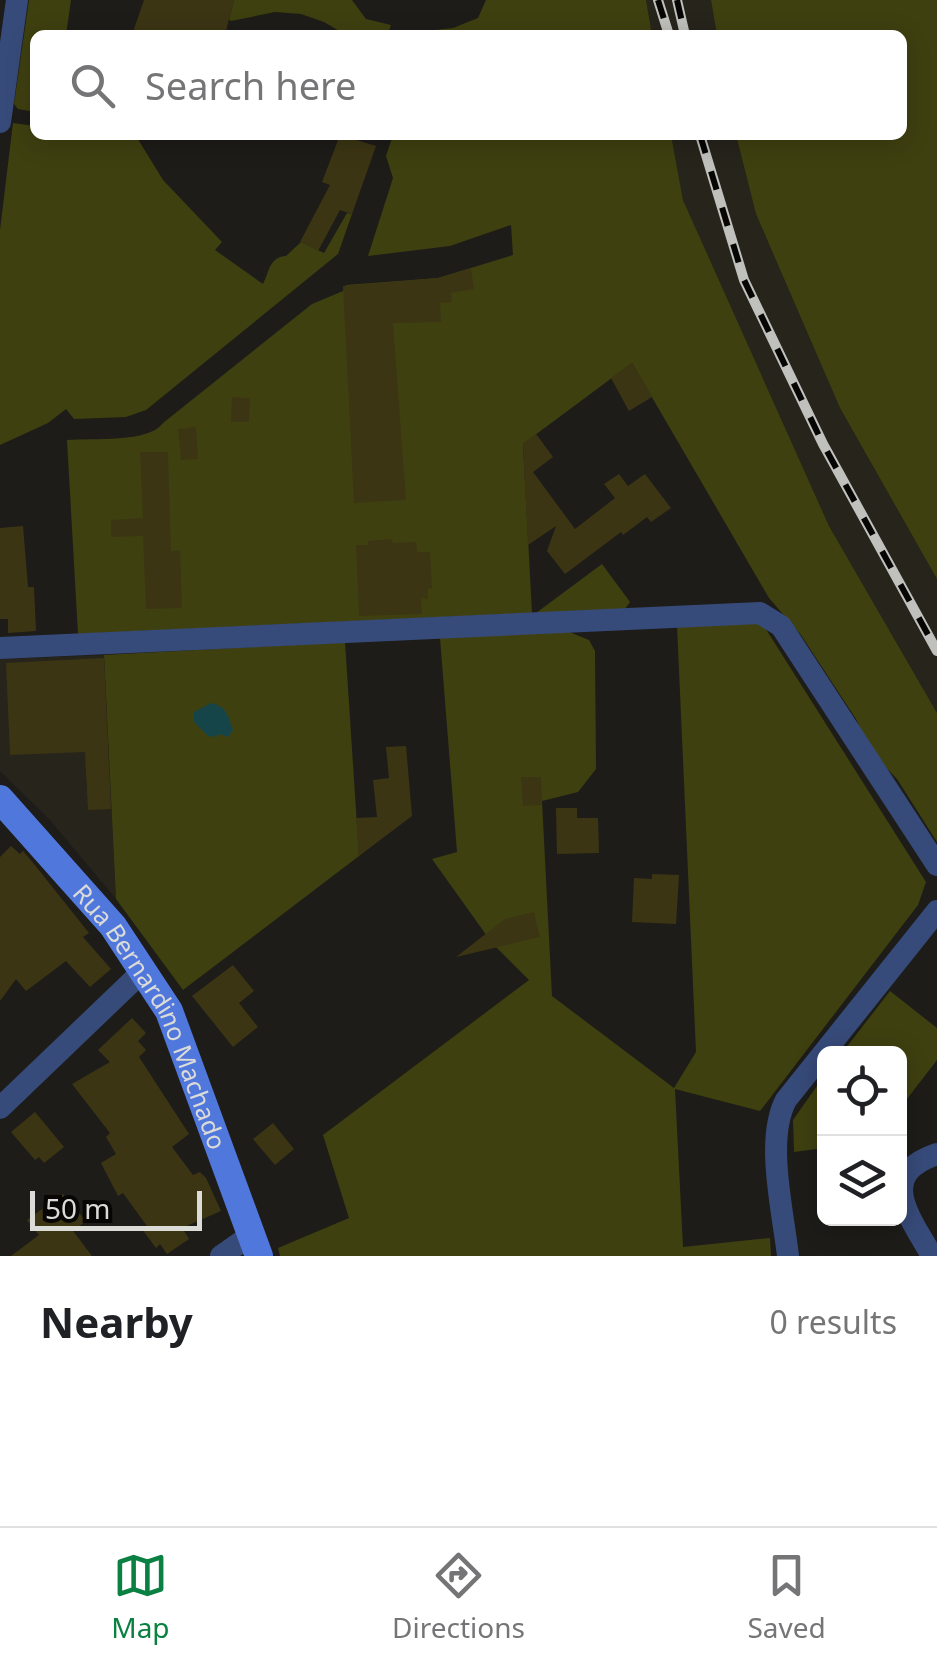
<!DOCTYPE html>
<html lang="en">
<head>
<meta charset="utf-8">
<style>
  body { margin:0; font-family:"Noto Sans",sans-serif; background:#f6f6f6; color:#202124 }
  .controls { position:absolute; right:30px; bottom:30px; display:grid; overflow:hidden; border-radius:15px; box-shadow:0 5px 25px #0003 }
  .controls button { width:90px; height:90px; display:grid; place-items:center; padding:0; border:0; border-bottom:2px solid #e0e0e0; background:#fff; color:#202124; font:50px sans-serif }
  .scale { position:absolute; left:30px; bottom:25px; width:172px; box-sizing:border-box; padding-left:10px; border:5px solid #dbdbd8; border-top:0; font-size:28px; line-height:35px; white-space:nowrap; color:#dbdbd8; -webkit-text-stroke:8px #070605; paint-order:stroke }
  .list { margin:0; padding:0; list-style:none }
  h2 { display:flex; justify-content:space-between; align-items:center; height:130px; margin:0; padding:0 40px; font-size:42px }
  h2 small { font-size:32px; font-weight:400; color:#757577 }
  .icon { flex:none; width:55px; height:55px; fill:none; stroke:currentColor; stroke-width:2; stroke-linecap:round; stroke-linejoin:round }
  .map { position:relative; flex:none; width:937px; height:1256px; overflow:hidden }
  .search { position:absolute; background:#fff; box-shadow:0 5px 25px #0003; left:30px; right:30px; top:30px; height:110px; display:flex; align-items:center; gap:25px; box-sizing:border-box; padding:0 35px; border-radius:15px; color:#757577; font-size:38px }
  .sheet { height:270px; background:#fff }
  nav { display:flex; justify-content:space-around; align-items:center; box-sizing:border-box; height:140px; border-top:2px solid #e0e0e0; background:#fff; font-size:28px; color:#757577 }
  nav a { display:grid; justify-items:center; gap:5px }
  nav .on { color:#0b8043 }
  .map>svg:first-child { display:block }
  .built { fill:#26241b }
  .green { fill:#3f4010 }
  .water { fill:#164549 }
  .building { fill:#3c3514 }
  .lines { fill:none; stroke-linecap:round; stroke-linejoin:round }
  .minor { stroke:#374b7a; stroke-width:22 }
  .major { stroke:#5077db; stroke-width:28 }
  .rail-casing { stroke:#c0c0bd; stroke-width:10 }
  .rail { stroke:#070605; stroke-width:6; stroke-dasharray:19; stroke-linecap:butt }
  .labels { text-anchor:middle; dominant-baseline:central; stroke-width:8; stroke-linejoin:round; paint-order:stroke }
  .street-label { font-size:25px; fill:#dbdbd8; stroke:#070605 }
</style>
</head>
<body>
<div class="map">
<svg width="937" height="1256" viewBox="0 0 937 1256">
  <rect width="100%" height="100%" fill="#1d1c18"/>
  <g class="built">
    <path d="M646,0h65l6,35h-65z"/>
    <path d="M671,135h65l20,79 84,194 97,171v134l-108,-187 -146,-326z"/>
    <path d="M104,655l12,244 -66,-79 -50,-49v-112z"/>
  </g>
  <g class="green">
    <path d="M29,0h42l-5,35h-31v77l-17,-3 -4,-5z"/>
    <path d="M234,0h118l14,19 25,6 -3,10h-42l-22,-13 -23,-8 -26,-2 -44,9 -2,-2z"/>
    <path d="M486,0h160l6,35h-236v-3l37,-4 25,-10z"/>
    <path d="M711,0h226v579l-97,-171 -84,-194 -20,-79h166v-100h-185z"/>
    <path d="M13,123l22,3v9h46l40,5 15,-4 27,44 59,62 -7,8 48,34c6,-11 6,-27 23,-28l15,-14 23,11 23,-40 5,1 -14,40 -192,156 -20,7 -52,2 -8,-10 -18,14 -48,22v-215z"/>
    <path d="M393,135h278l12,65 146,326 108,187v129l-40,-63 -26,-27 -15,-33 -55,-84 -32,-37 -137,-235 -109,81 9,169 -454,21 -11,-194c26,-2 82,3 96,-17l149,-119 31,-13 3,-6 92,-7 75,-23 -2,-30 -61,21 -82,10 25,-78 -7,-22z"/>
    <path d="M602,564l28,38 -5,7 -89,4z"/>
    <path d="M762,623l164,259 -8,23 -158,206 -85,-22 8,158 87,-9 1,18h-491l-2,-8 71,-30 -26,-83 206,-155 -37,-37 -60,-84 25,-7 -17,-214 127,-7 22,9 6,11 1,118 -18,23 -36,9 10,195 122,92 22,-36 -19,-427z"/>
    <path d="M345,642l14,214 -176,134 -67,-91 -12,-244z"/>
    <path d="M890,991l47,37v32l-37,48v-54l-58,-1z"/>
    <path d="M824,1076v72l-30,4 -1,-32z"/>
  </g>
  <path class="water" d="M211,703c17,4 17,14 22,27l-5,7 -9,-3 -4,3 -7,-1 -14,-14v-10z"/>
  <g class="building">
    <path d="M144,0h90l-9,35h-93z"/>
    <path d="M340,135l36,11 -24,68 -12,-4 -22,41 -18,-9 30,-57 -8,-3z"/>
    <path d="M471,268l3,21 -23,4 1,9 -12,1 1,19 -48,1 13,177 -52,3 -11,-217 95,-8z"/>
    <path d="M632,363l20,34 -23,14 -18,-33z"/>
    <path d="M232,397l18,1 -1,24h-18z"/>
    <path d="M196,427l2,32 -17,1 -3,-31z"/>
    <path d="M536,434l17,23 -20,15 42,57 40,-31 -11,-14 15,-10 9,12 17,-12 26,34 -20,14 -4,-5 -24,18 -2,-3 -56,42 -18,-23 9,-25 -28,19 -5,-101z"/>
    <path d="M140,452h28l3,99 9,-1 2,58 -36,1 -3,-73 -32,1v-17l32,-2z"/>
    <path d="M23,526l5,61h6l2,44 -28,2v-14h-8v-91z"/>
    <path d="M392,539l1,4 23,-1 1,10h13l2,36 -4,1v10l-7,-1 1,16 -63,2 -3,-71h12v-4z"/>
    <path d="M104,658l7,151 -23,1 -3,-58 -75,3 -4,-92z"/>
    <path d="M406,746l6,70 -53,40 -3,-38 21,-1 -4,-37 16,-2 -3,-31z"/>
    <path d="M521,777h20l1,28 -19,1z"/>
    <path d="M556,808h21v10h21l1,35 -42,1z"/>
    <path d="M11,846l9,8 3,-3 11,13 55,69 -6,4 28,32 -21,18 -24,-26 -40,30 -10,-12 -16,22v-144z"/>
    <path d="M652,874l27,1 -3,49 -44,-2 2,-44 18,1z"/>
    <path d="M534,912l6,25 -84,20 49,-38z"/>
    <path d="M233,965l21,26 -15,12 19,24 -25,20 -41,-51z"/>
    <path d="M132,1018l14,15 -8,8 8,9 -7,7 50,77 -17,13 21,28 7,-3 6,6 15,33 -39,17 7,11 -22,15 -7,-10 -4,4 -14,-19 5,-3 -24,-33 -5,3 -17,-33 15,-9 -10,-17 4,-4 -38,-49 38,-22 -12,-12z"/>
    <path d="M35,1112l29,35 -20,16 -5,-6 -4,3 -24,-28z"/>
    <path d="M273,1123l21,26 -19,16 -22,-26z"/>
    <path d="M63,1194l23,27 -13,10 19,25h-81l28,-21 -12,-15z"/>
  </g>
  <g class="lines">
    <g class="minor">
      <path d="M0,122l17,-122"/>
      <path d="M0,648l760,-35 21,13 156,239"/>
      <path d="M0,1108l144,-138"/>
      <path d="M221,1256l30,-21"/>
      <path d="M788,1256c-5,-45 -23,-117 -2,-156l151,-189"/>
      <path d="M932,1256c-22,-39 -57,-81 5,-102"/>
    </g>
    <path class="major" id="s1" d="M0,799l113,127 56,85 90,245"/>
    <g class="rail-casing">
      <g id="rail">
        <path d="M658,0l11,35"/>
        <path d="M677,0l8,35"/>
        <path d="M700,135l44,145 79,164 114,207"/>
      </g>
    </g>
    <use href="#rail" class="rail"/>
  </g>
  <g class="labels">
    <g class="street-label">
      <text stroke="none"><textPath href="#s1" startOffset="268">Rua Bernardino Machado</textPath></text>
    </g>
  </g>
</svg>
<div class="controls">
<button><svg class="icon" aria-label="locate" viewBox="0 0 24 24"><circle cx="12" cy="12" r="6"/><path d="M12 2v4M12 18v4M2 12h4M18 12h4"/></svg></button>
<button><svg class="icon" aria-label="layers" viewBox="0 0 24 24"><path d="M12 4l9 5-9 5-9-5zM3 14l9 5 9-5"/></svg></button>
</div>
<div class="scale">50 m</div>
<div class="search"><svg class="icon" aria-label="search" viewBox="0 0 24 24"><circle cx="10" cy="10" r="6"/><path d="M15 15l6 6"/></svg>Search here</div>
</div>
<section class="sheet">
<h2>Nearby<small>0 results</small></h2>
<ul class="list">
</ul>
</section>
<nav>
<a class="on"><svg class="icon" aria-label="map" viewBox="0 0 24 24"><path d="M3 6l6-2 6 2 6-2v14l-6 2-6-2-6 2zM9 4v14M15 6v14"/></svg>Map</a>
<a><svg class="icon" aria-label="directions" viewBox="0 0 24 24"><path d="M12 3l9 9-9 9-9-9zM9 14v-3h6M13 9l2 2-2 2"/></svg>Directions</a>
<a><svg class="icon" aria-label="saved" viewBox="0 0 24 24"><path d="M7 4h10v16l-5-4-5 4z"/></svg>Saved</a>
</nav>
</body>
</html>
